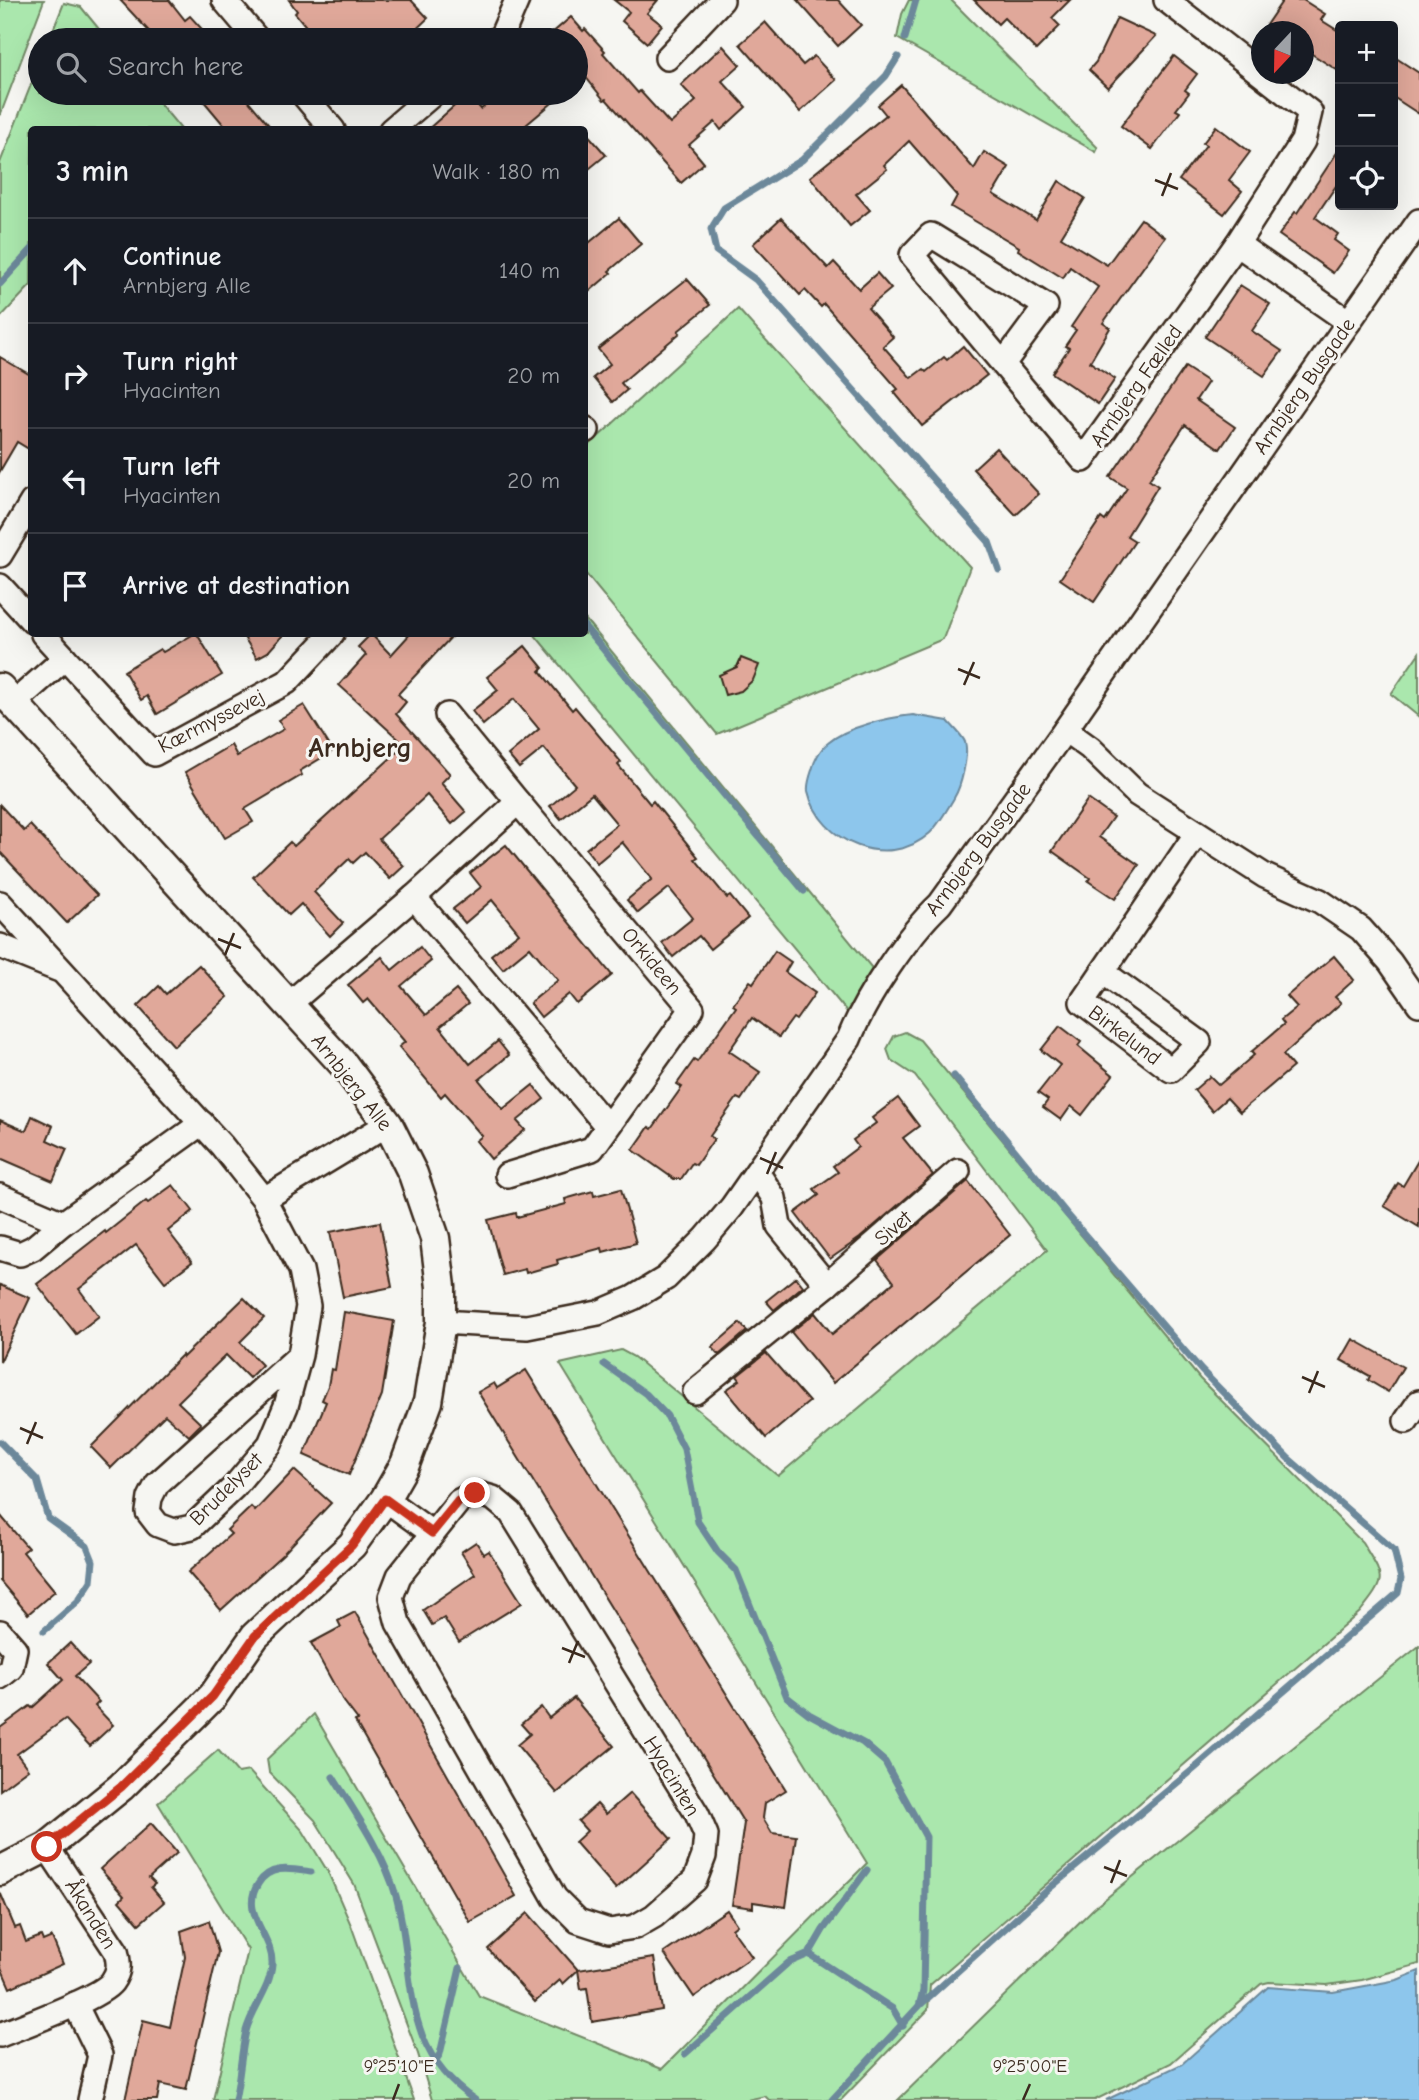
<!DOCTYPE html>
<html lang="en">
<head>
<meta charset="utf-8">
<style>
  body { margin:0; font-family:"Comic Neue",sans-serif; background:#20242c; color:#f1f3f6 }
  .controls { position:absolute; right:21px; top:21px; display:grid; overflow:hidden; border-radius:7px; box-shadow:0 7px 28px #0002 }
  .controls button { width:63px; height:63px; display:grid; place-items:center; padding:0; border:0; border-bottom:2px solid #363941; background:#171b24; color:#f1f3f6; font:35px sans-serif }
  .compass { position:absolute; left:1251px; top:21px; width:63px; height:63px; border-radius:50%; background:#171b24; box-shadow:0 7px 28px #0002; rotate:202deg }
  .stop { position:absolute; width:21px; height:21px; margin:-16px; border:5px solid #c8321e; border-radius:50%; background:#fff }
  .stop.end { background:#c8321e; border-color:#fff; box-shadow:0 2px 7px #0008 }
  .list { margin:0; padding:0; list-style:none }
  h2 { display:flex; justify-content:space-between; align-items:center; height:91px; margin:0; padding:0 28px; font-size:30px }
  h2 small { font-size:23px; font-weight:400; color:#9ea1a6 }
  .list li { display:grid; grid-template-columns:46px 1fr auto; gap:21px; align-items:center; box-sizing:border-box; height:105px; padding:0 28px; border-top:2px solid #363941 }
  .list b { display:block; font-size:26px; white-space:nowrap }
  .list p { margin:0; font-size:23px; white-space:nowrap; color:#9ea1a6 }
  .list em { font-size:23px; font-style:normal; color:#9ea1a6 }
  .icon { flex:none; width:38px; height:38px; fill:none; stroke:currentColor; stroke-width:2; stroke-linecap:round; stroke-linejoin:round }
  .map { position:relative; flex:none; width:1419px; height:2100px; overflow:hidden }
  .search { position:absolute; background:#171b24; box-shadow:0 7px 28px #0002; left:28px; top:28px; width:560px; height:77px; display:flex; align-items:center; gap:18px; box-sizing:border-box; padding:0 24px; border-radius:38px; color:#9ea1a6; font-size:26px }
  .panel { position:absolute; background:#171b24; box-shadow:0 7px 28px #0002; left:28px; top:126px; width:560px; height:511px; border-radius:7px }
  .map>svg:first-child { display:block }
  .green { fill:#aae7ad; stroke:#728866; stroke-width:2 }
  .water { fill:#8dc6ec; stroke:#6c889a; stroke-width:2 }
  .lines { fill:none; stroke-linecap:round; stroke-linejoin:round }
  .stream { stroke:#6c889a; stroke-width:7 }
  .building { fill:#e0a89a; stroke:#3b2a1e; stroke-width:2 }
  .minor-casing { stroke:#3b2a1e; stroke-width:28 }
  .tertiary-casing { stroke:#3b2a1e; stroke-width:33 }
  .minor { stroke:#f6f6f2; stroke-width:23 }
  .tertiary { stroke:#f6f6f2; stroke-width:28 }
  .route { stroke:#c8321e; stroke-width:9 }
  .ticks { fill:none; stroke:#3b2a1e; stroke-width:2.5 }
  .labels { text-anchor:middle; dominant-baseline:central; stroke-width:6; stroke-linejoin:round; paint-order:stroke }
  .street-label { font-size:21px; fill:#3b2a1e; stroke:#f6f6f2 }
  .district-label { font-size:28px; font-weight:bold; fill:#3b2a1e; stroke:#f6f6f2 }
  .ticks-label { font-size:18px; text-anchor:middle; fill:#3b2a1e; stroke:#f6f6f2; stroke-width:6; stroke-linejoin:round; paint-order:stroke }
</style>
</head>
<body>
<div class="map">
<svg width="1419" height="2100" viewBox="0 0 1419 2100">
  <rect width="100%" height="100%" fill="#f6f6f2"/>
  <filter id="ink" filterUnits="userSpaceOnUse"><feTurbulence type="fractalNoise" baseFrequency=".0143" numOctaves="2"/><feDisplacementMap in="SourceGraphic" scale="14" xChannelSelector="R" yChannelSelector="G"/><feConvolveMatrix kernelMatrix="1 2 1 2 8 2 1 2 1" color-interpolation-filters="sRGB"/></filter>
  <g filter="url(#ink)">
    <g class="green">
      <path d="M0,0h44l-44,116z"/>
      <path d="M909,0h42l147,148 -2,4 -199,-114 5,-24z"/>
      <path d="M64,3l17,4 27,33h-59z"/>
      <path d="M40,62v31h111l30,36 -149,1 -1,155 -31,33v-155z"/>
      <path d="M738,309l232,258 -27,72 -226,95 -132,-161v-124z"/>
      <path d="M585,619l291,354 -28,40 -314,-379h50z"/>
      <path d="M1419,653v64l-28,-23z"/>
      <path d="M905,1032l15,8 280,339 162,163c22,37 26,35 -2,70l-430,373 -2,25 -87,90h-72l-4,-4 -18,4h-315l-14,-46 -64,-170 -39,-64 -46,-48 -2,-13 47,-45 165,282 183,73 205,-206 -307,-499 61,-14 13,7 144,119 269,-226 -132,-174 -24,-16 -4,-11 7,-13z"/>
      <path d="M1419,1646v318l-57,16 -35,5 -58,-3 -8,2 -90,79 -76,37h-197l196,-192z"/>
      <path d="M218,1750l20,23 11,-2 54,60 25,41 23,53 63,175h-201l35,-150 -90,-147z"/>
    </g>
    <g class="water">
      <path d="M913,715l35,6c5,6 14,14 17,21 4,13 -4,45 -11,56 -7,12 -15,26 -24,35 -42,38 -110,10 -122,-42 -1,-6 2,-15 4,-21 2,-9 8,-21 16,-27 20,-17 59,-25 85,-28z"/>
      <path d="M1419,1971v129h-313l76,-36 86,-77 65,5 64,-12z"/>
    </g>
    <g class="lines">
      <g class="stream">
        <path d="M905,38l11,-38"/>
        <path d="M898,57l-12,19 -84,84 -78,48 -13,21 5,22 40,29 233,262 10,28"/>
        <path d="M0,284l32,-35"/>
        <path d="M584,626l220,265"/>
        <path d="M604,1364l42,30 21,22 17,33 14,73 20,30 18,18 51,127 22,17 54,29 22,19 41,75 -3,154 -4,15 -87,94"/>
        <path d="M0,1442l37,38 11,38 39,28 6,15 -2,20 -13,20 -34,30"/>
        <path d="M333,1777c22,35 52,79 63,119 21,76 1,152 79,204"/>
        <path d="M809,1954l84,55 10,17"/>
        <path d="M919,2006l132,-119 144,-119 203,-175 3,-14 -7,-29 -105,-91 -88,-89 -135,-157 -112,-137"/>
        <path d="M685,2054l103,-91 21,-9 14,-24 44,-60"/>
        <path d="M436,2060l4,-6 20,-86"/>
        <path d="M235,2100c5,-23 6,-47 11,-69 6,-23 24,-42 26,-66 2,-29 -33,-52 -14,-81 12,-20 33,-15 53,-12"/>
      </g>
    </g>
    <g class="building">
      <path d="M120,0h49l16,20 5,-4 22,24h-55z"/>
      <path d="M289,0h122l17,18 -23,22h-88l-22,-27 2,-2z"/>
      <path d="M614,0h44l-11,13 15,12 -15,18 -25,-22 7,-9z"/>
      <path d="M797,0h41l23,25 -23,21z"/>
      <path d="M974,0h96l-18,18 8,8 -24,24 -32,-32 -6,6z"/>
      <path d="M1283,0h20l22,14 -4,6 19,12v40l-36,-23v-17h-28l-10,-7z"/>
      <path d="M571,17l12,14 2,-2 20,22 -2,2 35,40 2,-2 30,33 26,-23 -15,-16 42,-39 17,19 -18,16 24,26 -25,23 -6,-8 -26,23 15,18 -23,20 -75,-84 -2,1 -20,-25 -8,8v-43h-32z"/>
      <path d="M1117,18l39,18 -48,52 -19,-18 7,-8z"/>
      <path d="M765,22l38,43 11,-9 22,24 -36,32 -60,-68z"/>
      <path d="M1174,56l23,18 -12,16 4,3 -13,17 4,2 -28,37 -31,-23z"/>
      <path d="M1393,56l26,17v41l-26,-17z"/>
      <path d="M901,85l73,84 10,-17 25,15 -16,27 43,26 23,-39 26,17 -24,39 46,28 34,-46 24,18 -62,86 7,5 -20,34 25,17 -17,25 -46,-31 17,-25 -4,-2 11,-16 -5,-3 27,-40 -28,-20 -7,11 -45,-28 1,-3 -68,-40 6,-11 -48,-55 -25,24 3,4 -31,25 14,16 -20,16 -40,-49 76,-62 -8,-10z"/>
      <path d="M197,93h45l31,37h-45z"/>
      <path d="M501,93h63l-44,37h-93l41,-36 13,15z"/>
      <path d="M1216,126l34,26 -21,28 13,11 -18,23 -45,-34 27,-35 -3,-2z"/>
      <path d="M584,130l22,25 -22,18z"/>
      <path d="M1340,148v32l-25,37 23,17 -4,6 15,11 -16,22 -54,-38 16,-23 2,1z"/>
      <path d="M619,218l22,26 -32,27 2,2 -27,23v-49z"/>
      <path d="M781,218l47,50 6,-6 25,27 18,-16 14,16 -23,19 25,29 -10,9 28,32 12,-9 3,3 18,-15 3,3 16,-14 24,29 -65,51 -28,-34 4,-3 -74,-85 -3,3 -16,-17 -5,5 -47,-51z"/>
      <path d="M687,279l23,26 -32,26 2,2 -59,50 6,7 -14,12 -20,-24 17,-14 -12,-15z"/>
      <path d="M1240,285l30,19 -18,27 30,20 -18,25 -59,-39z"/>
      <path d="M0,357l32,19v75l-15,-9 -17,29z"/>
      <path d="M1185,367l23,15 -12,18 39,27 -15,22 -35,-24 -36,55 9,6 -31,50 8,5 -41,61 -34,-23 41,-61 4,3 22,-33 -17,-11z"/>
      <path d="M996,448l43,46 -23,21 -43,-46z"/>
      <path d="M194,634h3l25,41 -65,39 -10,-18 -6,4 -17,-29 36,-22 3,3z"/>
      <path d="M242,634h42l-16,18 -11,6z"/>
      <path d="M371,634l20,21 19,-21h44l-56,60 8,8 -10,12 54,60 -9,9 25,29 -14,12 -25,-29 -48,44 25,27 -14,13 -25,-27 -12,11 -4,-4 -35,33 29,31 -13,13 -29,-32 -12,11 -36,-38 37,-35 4,4 111,-101 -66,-60 27,-30 -8,-8z"/>
      <path d="M525,646l18,22 -3,3 32,39 3,-3 46,55 -3,3 32,39 3,-3 45,56 -3,2 32,39 3,-2 18,22 -38,31 -11,-13 -26,21 -11,-14 31,-25 -24,-30 -31,25 -11,-13 25,-21 -30,-37 -25,21 -11,-14 31,-25 -25,-30 -31,25 -11,-13 25,-21 -31,-37 -25,20 -11,-13 31,-26 -25,-30 -31,26 -11,-14 26,-21 -11,-13z"/>
      <path d="M741,658l18,7 -6,15 -12,11 -16,4 -6,-20 18,-8z"/>
      <path d="M304,705l29,46 -33,20 2,4 -57,34 8,13 -28,16 -40,-66 46,-27 6,11 47,-27 -6,-9z"/>
      <path d="M1088,799l25,18 -14,20 40,28 -24,34 -27,-18 2,-3 -38,-27z"/>
      <path d="M0,805l24,26 6,-6 67,70 -30,28 -67,-71z"/>
      <path d="M506,845l106,130 -35,29 -8,-10 -28,23 -11,-14 28,-23 -28,-33 -27,22 -12,-14 28,-22 -27,-33 -27,23 -12,-14 28,-22 -11,-14z"/>
      <path d="M420,947l11,14 -30,25 25,29 30,-25 12,14 -28,23 30,37 28,-23 11,14 -30,25 24,29 30,-24 11,14 -27,22 8,9 -34,29 -15,-18 6,-5 -37,-43 -4,4 -42,-50 6,-5 -37,-43 -5,4 -15,-18 34,-28 10,13z"/>
      <path d="M775,951l16,11 -6,10 30,21 -19,27 -3,-2 -14,19 -27,-19 -23,33 31,21 -19,28 -4,-2 -27,38 4,3 -18,26 -4,-2 -11,16h-7l-41,-29 16,-23 3,2 30,-42 -5,-3 17,-24 3,2 39,-55 -3,-2 17,-24 3,2z"/>
      <path d="M1334,956l20,24 -19,17 6,6 -58,52 10,12 -53,45 -13,-14 -15,13 -18,-21 16,-14 9,9 35,-30 -3,-3 33,-28 -3,-4 16,-13 -10,-11z"/>
      <path d="M199,965l29,32 -54,49 -36,-40 21,-20 7,8z"/>
      <path d="M1060,1026l21,16 -3,4 35,29 -31,40 -11,-9 -10,14 -18,-13 5,-7 -10,-7 22,-28 -19,-15z"/>
      <path d="M898,1098l21,28 -16,12 30,37 -73,63 -30,21 -35,-46 24,-18 -5,-6 24,-17 -5,-6 25,-19 -5,-7 23,-17 -4,-5z"/>
      <path d="M32,1116l21,10 -6,14 20,9 -14,32 -53,-23v-38l26,11z"/>
      <path d="M1419,1159v68l-35,-21 14,-23 5,3z"/>
      <path d="M968,1181l42,54 -177,148 -42,-51 24,-19 17,21 62,-52 -17,-22z"/>
      <path d="M173,1185l20,26 -25,20 24,31 -27,20 -29,-37 -57,44 20,27 -23,18 -39,-50 68,-53 1,2 40,-32 2,2z"/>
      <path d="M621,1189l15,54 -33,9 -1,-4 -45,12 1,4 -32,9 -1,-4 -22,6 -15,-55 28,-7 1,4 49,-13 -1,-5 28,-8 1,5z"/>
      <path d="M380,1222l12,65 -49,10 -13,-65z"/>
      <path d="M796,1277l7,9 -29,24 -8,-9z"/>
      <path d="M0,1285l30,13 -30,64z"/>
      <path d="M244,1298l20,20 -24,24 22,23 -13,13 -23,-23 -48,47 23,22 -12,12 -24,-21 -54,53 -20,-21 91,-92 1,2z"/>
      <path d="M344,1312l50,9 -12,74 -33,80 -45,-20 22,-53 -4,-2 6,-14 3,-17 4,1z"/>
      <path d="M740,1323l7,8 -28,24 -7,-8z"/>
      <path d="M1353,1339l50,28 -15,25 -20,-12 2,-4 -29,-16z"/>
      <path d="M766,1353l43,49 -43,36 -40,-48 14,-10 -3,-4z"/>
      <path d="M526,1370l260,420 -21,13 -2,15 9,15 24,3 -10,71 -33,-5v6l-21,-3 12,-82 -266,-431 16,-9 3,5z"/>
      <path d="M294,1470l37,33 -48,51 -62,56 -33,-38 43,-38 -4,-4 24,-23 4,4z"/>
      <path d="M0,1515l28,33 -5,4 32,39 -27,23 -28,-33z"/>
      <path d="M476,1542l8,12 5,-3 33,52 -63,39 -15,-24 -12,7 -9,-15 52,-36 -14,-22z"/>
      <path d="M355,1612l161,284 -46,26 -115,-201 3,-1 -16,-21 -31,-56 30,-16 -3,-6z"/>
      <path d="M70,1643l19,21 -14,12 24,26 -4,4 18,19 -23,21 -25,-27 -48,35 11,15 -28,21v-62l30,-22 2,2 31,-28 -15,-17z"/>
      <path d="M574,1698l40,48 -57,47 -40,-48 13,-11 -9,-10 20,-17 8,11z"/>
      <path d="M630,1793l41,46 -55,50 -41,-47 12,-11 -9,-10 19,-17 9,10z"/>
      <path d="M151,1823l26,30 -28,25 6,6 -4,3 13,15 -25,22 -20,-23 5,-5 -24,-27z"/>
      <path d="M0,1892l15,36 5,-2 6,16 15,-6 2,5 9,-4 11,27 -53,24 -10,-23z"/>
      <path d="M727,1910l10,15 -5,4 20,28 -58,40 -30,-44z"/>
      <path d="M528,1913l50,57 -15,14 -3,-4 -25,22 -47,-53z"/>
      <path d="M209,1921l9,31 -32,138 -26,-6 -3,16h-32l18,-80 27,7 15,-70 -4,-26z"/>
      <path d="M654,1958l8,52 -70,12 -5,-34 -6,1 -3,-19z"/>
    </g>
    <g class="lines">
      <g class="minor-casing">
        <g id="minor">
          <path d="M224,0l34,40"/>
          <path d="M1166,0l144,112 -7,29 -66,103"/>
          <path d="M496,40l6,-5 15,-35"/>
          <path d="M667,58l55,-58"/>
          <path d="M302,93l31,37"/>
          <path d="M391,130l43,-37"/>
          <path d="M1003,364l43,-58 -115,-71 -19,20 171,205 154,-216 112,78"/>
          <path d="M584,428l3,2"/>
          <path d="M0,555l32,-53"/>
          <path d="M0,586l32,35"/>
          <path d="M65,658l89,96 133,-72 45,-48"/>
          <path d="M14,703l51,-45 -22,-24"/>
          <path d="M447,715l71,87"/>
          <path d="M1065,730l25,18 47,46 128,82 55,25 41,28 29,33 29,42"/>
          <path d="M414,897l193,229"/>
          <path d="M0,903l222,243 42,53 37,71 7,36 -8,49 -14,51 -16,38 -36,43 -42,40 -18,4 -16,-6 -10,-13 2,-14 7,-14 143,-129"/>
          <path d="M0,946l57,23"/>
          <path d="M1103,972l96,70 -28,28 -89,-68 115,-169"/>
          <path d="M289,1004l125,-107 104,-95 174,207 -100,140 -85,26"/>
          <path d="M757,1172l17,26 5,28 48,59"/>
          <path d="M0,1196l63,27"/>
          <path d="M264,1199l124,-75"/>
          <path d="M0,1248l20,6 13,-6 30,-25 139,-100"/>
          <path d="M441,1322l86,5 71,-14 35,-15 33,-20 39,-39 27,-32 117,-168c17,-42 58,-104 91,-135l125,-174 354,-509"/>
          <path d="M695,1392l132,-107 131,-114"/>
          <path d="M1406,1421l13,-19"/>
          <path d="M475,1493l18,5 18,15 186,301 9,21 -2,21 -9,24 -41,36 -19,11 -26,4 -31,-10 -23,-23 -157,-275 -7,-26 8,-21 60,-75z"/>
          <path d="M385,1499l47,34"/>
          <path d="M0,1632l15,17 -4,19 -11,9"/>
          <path d="M75,2004l25,51 -10,45"/>
          <path d="M0,2035c22,-9 100,-37 112,-53 8,-11 7,-19 4,-31l-69,-104"/>
        </g>
      </g>
      <g class="tertiary-casing">
        <path id="tertiary" d="M0,688l344,377 44,59 25,50 22,64 6,49v35l-13,80 -23,62 -20,35 -33,46 -97,91 -42,60 -11,11 -81,80 -74,60 -47,24"/>
      </g>
      <use href="#minor" class="minor"/>
      <use href="#tertiary" class="tertiary"/>
    </g>
  </g>
  <g class="lines" filter="url(#ink)">
    <path class="route" d="M47,1847l74,-60 81,-80 11,-11 42,-60 97,-91 33,-46 47,34 26,-32 17,-8"/>
  </g>
  <path class="ticks" d="M1155,180l23,9M1162,196l9,-23M958,669l22,9M964,685l10,-23M218,939l23,9M225,955l9,-22M760,1158l23,10M767,1174l9,-22M1302,1377l23,10M1309,1393l9,-22M20,1428l23,10M27,1444l9,-22M562,1648l23,9M569,1663l9,-22M1104,1867l23,9M1111,1883l9,-23M393,2100l6,-16M1023,2100l7,-16"/>
  <g class="labels">
    <g class="street-label">
      <text transform="translate(1136 386) rotate(-55)">Arnbjerg Fælled</text>
      <text transform="translate(1304 386) rotate(-55)">Arnbjerg Busgade</text>
      <text transform="translate(211 721) rotate(-27)">Kærmyssevej</text>
      <text transform="translate(978 849) rotate(-53)">Arnbjerg Busgade</text>
      <text transform="translate(652 961) rotate(50)">Orkideen</text>
      <text transform="translate(1125 1035) rotate(37)">Birkelund</text>
      <text transform="translate(352 1082) rotate(52)">Arnbjerg Alle</text>
      <text transform="translate(893 1228) rotate(-41)">Sivet</text>
      <text transform="translate(226 1489) rotate(-45)">Brudelyset</text>
      <text transform="translate(672 1776) rotate(59)">Hyacinten</text>
      <text transform="translate(91 1914) rotate(58)">Åkanden</text>
    </g>
    <g class="district-label">
      <text x="360" y="748">Arnbjerg</text>
    </g>
  </g>
  <g class="ticks-label">
    <text x="399" y="2072">9°25'10"E</text>
    <text x="1030" y="2072">9°25'00"E</text>
  </g>
</svg>
<div class="controls">
<button>+</button>
<button>−</button>
<button><svg class="icon" aria-label="locate" viewBox="0 0 24 24"><circle cx="12" cy="12" r="6"/><path d="M12 2v4M12 18v4M2 12h4M18 12h4"/></svg></button>
</div>
<svg class="compass" viewBox="-18 -18 36 36"><path d="M0-13l5 13h-10z" fill="#e53935"/><path d="M0 13l5-13h-10z" fill="#9ea1a6"/></svg>
<div class="stop" style="left:47px;top:1847px"></div>
<div class="stop end" style="left:475px;top:1493px"></div>
<div class="search"><svg class="icon" aria-label="search" viewBox="0 0 24 24"><circle cx="10" cy="10" r="6"/><path d="M15 15l6 6"/></svg>Search here</div>
<section class="panel">
<h2>3 min<small>Walk · 180 m</small></h2>
<ul class="list">
<li><svg class="icon" aria-label="ahead" viewBox="0 0 24 24"><path d="M12 20V5M6 11l6-6 6 6"/></svg><div><b>Continue</b><p>Arnbjerg Alle</p></div><em>140 m</em></li>
<li><svg class="icon" aria-label="right" viewBox="0 0 24 24"><path d="M7 20v-9h11M14 6l5 5-5 5"/></svg><div><b>Turn right</b><p>Hyacinten</p></div><em>20 m</em></li>
<li><svg class="icon" aria-label="left" viewBox="0 0 24 24"><path d="M17 20v-9H6M10 6l-5 5 5 5"/></svg><div><b>Turn left</b><p>Hyacinten</p></div><em>20 m</em></li>
<li><svg class="icon" aria-label="arrive" viewBox="0 0 24 24"><path d="M6 21V4h12l-3 4 3 4H6"/></svg><div><b>Arrive at destination</b></div></li>
</ul>
</section>
</div>
</body>
</html>
